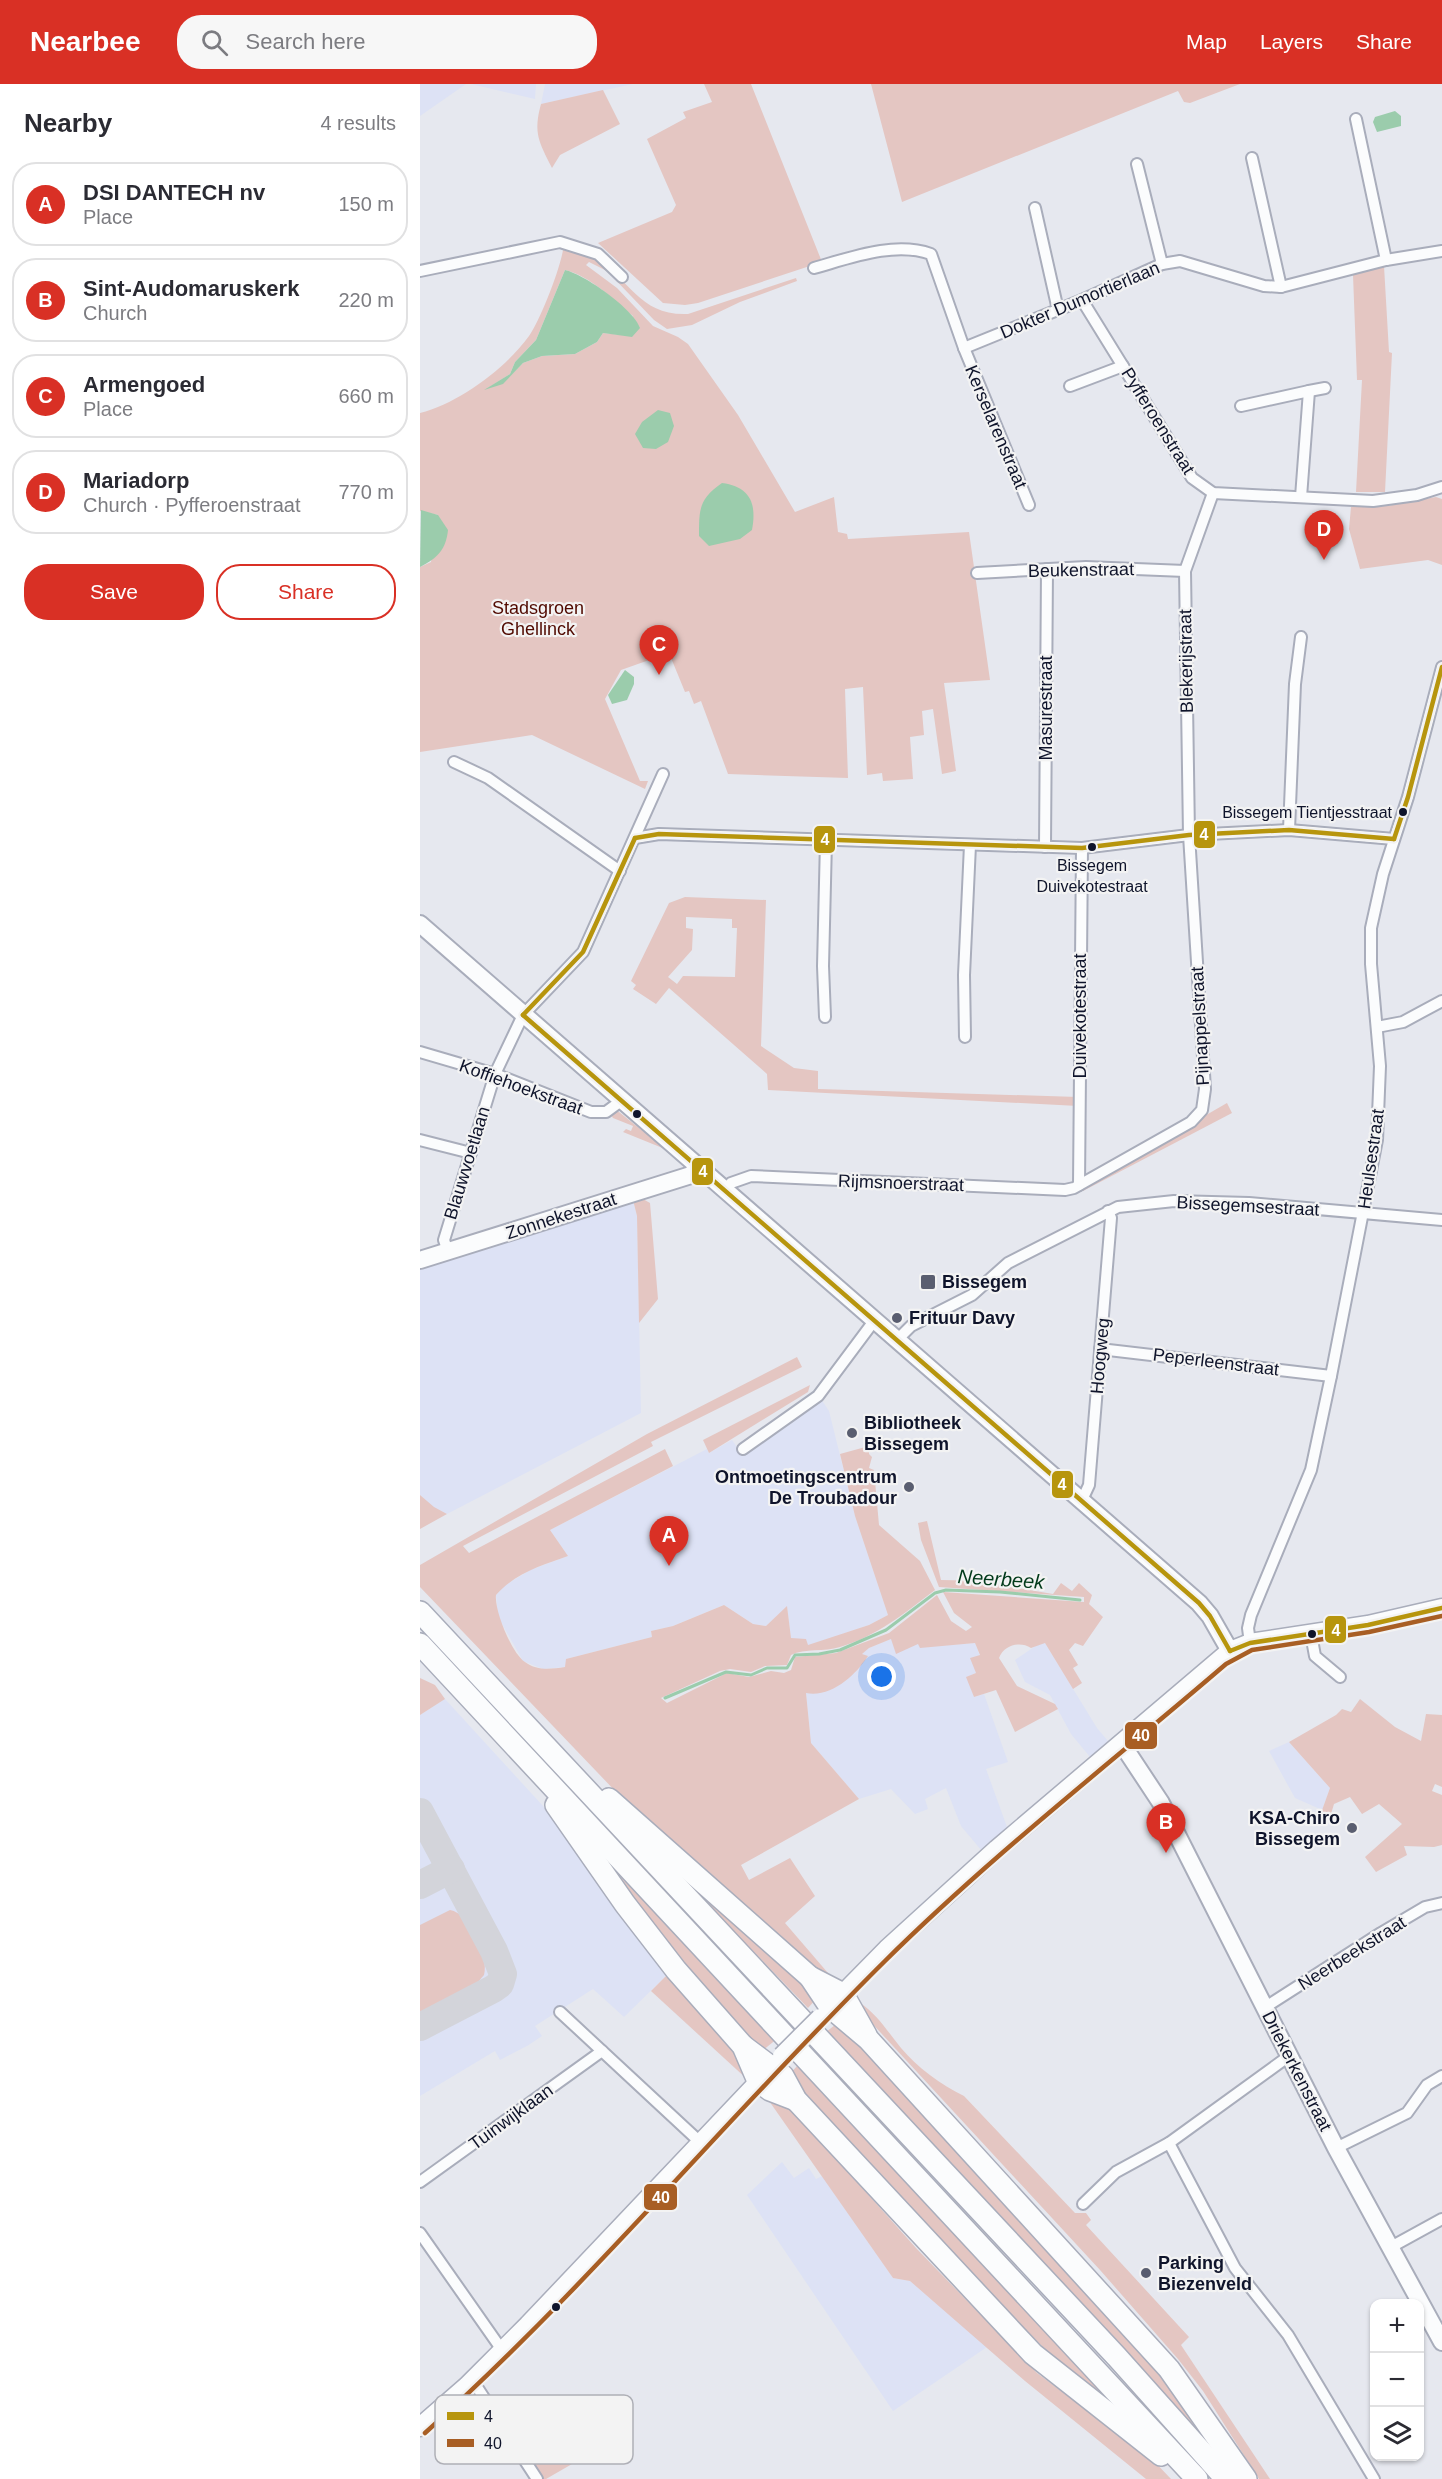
<!DOCTYPE html>
<html lang="en">
<head>
<meta charset="utf-8">
<style>
  body { margin:0; font-family:Helvetica,sans-serif; background:#f7f7f7; color:#2b2b33 }
  .controls { position:absolute; right:18px; bottom:18px; display:grid; overflow:hidden; border-radius:12px; box-shadow:0 2px 4px #0004 }
  .controls button { width:54px; height:54px; display:grid; place-items:center; padding:0; border:0; border-bottom:2px solid #e1e1e2; background:#fff; color:#2b2b33; font:30px sans-serif }
  .you { position:absolute; left:462px; top:1593px; width:21px; height:21px; margin:-15px; border:4px solid #fff; border-radius:50%; background:#1a73e8; box-shadow:0 0 0 9px #1a73e833 }
  .badge { display:grid; place-items:center; width:39px; height:39px; border-radius:50%; background:#d93025; color:#fff; font-size:20px; font-weight:700 }
  .pin { position:absolute; translate:-50% -50px; filter:drop-shadow(0 2px 3px #0008) }
  .pin::after { content:''; position:absolute; top:32px; width:21px; height:18px; background:inherit; clip-path:polygon(0 0,100% 0,50% 100%) }
  .list { margin:0; padding:0; list-style:none }
  h2 { display:flex; justify-content:space-between; align-items:center; height:78px; margin:0; padding:0 24px; font-size:26px }
  h2 small { font-size:20px; font-weight:400; color:#7c7c81 }
  .list li { display:grid; grid-template-columns:39px 1fr auto; gap:18px; align-items:center; box-sizing:border-box; height:84px; margin:0 12px 12px; padding:0 12px; border:2px solid #e1e1e2; border-radius:24px }
  .list b { display:block; font-size:22px; white-space:nowrap }
  .list p { margin:0; font-size:20px; white-space:nowrap; color:#7c7c81 }
  .list em { font-size:20px; font-style:normal; color:#7c7c81 }
  .actions { display:flex; gap:12px; padding:18px 24px }
  .actions a { flex:1; padding:14px 0; border:2px solid #d93025; border-radius:24px; text-align:center; font-size:21px; color:#d93025 }
  .actions .main { background:#d93025; color:#fff }
  .icon { flex:none; width:33px; height:33px; fill:none; stroke:currentColor; stroke-width:2; stroke-linecap:round; stroke-linejoin:round }
  .map { position:relative; flex:none; width:1022px; height:2395px; overflow:hidden }
  header { display:flex; align-items:center; gap:36px; box-sizing:border-box; height:84px; padding:0 30px; background:#d93025; color:#fff }
  header strong { font-size:28px }
  nav { display:flex; gap:33px; margin-inline-start:auto; font-size:21px }
  .search { width:420px; height:54px; background:#f7f7f7; display:flex; align-items:center; gap:15px; box-sizing:border-box; padding:0 21px; border-radius:24px; color:#7c7c81; font-size:22px }
  main { display:flex }
  aside { flex:1; background:#fff }
  .map>svg:first-child { display:block }
  .built { fill:#dde2f5 }
  .green { fill:#e4c6c2; fill-rule:evenodd }
  .water { fill:#9bccac }
  .lines { fill:none; stroke-linecap:round; stroke-linejoin:round }
  .stream { stroke:#9bccac; stroke-width:3 }
  .taxiway { stroke:#d3d4da; stroke-width:28 }
  .street-casing { stroke:#a9adbb; stroke-width:14 }
  .secondary-casing { stroke:#a9adbb; stroke-width:20 }
  .primary-casing { stroke:#a9adbb; stroke-width:21 }
  .highway-casing { stroke:#a9adbb; stroke-width:24 }
  .street { stroke:#fbfcfd; stroke-width:10 }
  .secondary { stroke:#fbfcfd; stroke-width:16 }
  .primary { stroke:#fbfcfd; stroke-width:18 }
  .highway { stroke:#fbfcfd; stroke-width:21 }
  .primary-bridge-casing { stroke:#a9adbb; stroke-width:21; stroke-linecap:butt }
  .primary-bridge { stroke:#fbfcfd; stroke-width:18 }
  .bus-1-casing { stroke:#f3f3f3; stroke-width:9 }
  .bus-2-casing { stroke:#f3f3f3; stroke-width:9 }
  .bus-1 { stroke:#b7950d; stroke-width:4.5 }
  .bus-2 { stroke:#a85e24; stroke-width:4.5 }
  .bus-dot { fill:#0f142b; stroke:#f3f3f3; stroke-width:2 }
  .poi-dot { fill:#5a5e70; stroke:#f3f3f3; stroke-width:2 }
  .labels { text-anchor:middle; dominant-baseline:central; stroke-width:4.5; stroke-linejoin:round; paint-order:stroke }
  .bus-label { font-size:16px; fill:#0f142b; stroke:#f3f3f3; text-anchor:end }
  .street-label { font-size:18px; fill:#0f142b; stroke:#f3f3f3 }
  .park-label { font-size:18px; fill:#510a01; stroke:#f3f3f3 }
  .poi-label { font-size:18px; font-weight:bold; fill:#0f142b; stroke:#f3f3f3; text-anchor:start }
  .water-label { font-size:20px; font-style:italic; fill:#023a1b; stroke:#f3f3f3 }
  .key { fill:#f3f3f3; stroke:#afb0b7; stroke-width:1.5 }
  .key-label { font-size:16px; fill:#0f142b }
  .line-badge { stroke:#f3f3f3; stroke-width:2 }
  .badge-label { font-size:16px; text-anchor:middle; font-weight:bold; fill:#fff }
</style>
</head>
<body>
<header>
<strong>Nearbee</strong>
<div class="search"><svg class="icon" aria-label="search" viewBox="0 0 24 24"><circle cx="10" cy="10" r="6"/><path d="M15 15l6 6"/></svg>Search here</div>
<nav><a>Map</a><a>Layers</a><a>Share</a></nav>
</header>
<main>
<aside>
<h2>Nearby<small>4 results</small></h2>
<ul class="list">
<li><span class="badge">A</span><div><b>DSI DANTECH nv</b><p>Place</p></div><em>150 m</em></li>
<li><span class="badge">B</span><div><b>Sint-Audomaruskerk</b><p>Church</p></div><em>220 m</em></li>
<li><span class="badge">C</span><div><b>Armengoed</b><p>Place</p></div><em>660 m</em></li>
<li><span class="badge">D</span><div><b>Mariadorp</b><p>Church · Pyfferoenstraat</p></div><em>770 m</em></li>
</ul>
<div class="actions"><a class="main">Save</a><a>Share</a></div>
</aside>
<div class="map">
<svg width="1022" height="2395" viewBox="0 0 1022 2395">
  <rect width="100%" height="100%" fill="#e6e8ef"/>
  <g class="built">
    <path d="M0,0h46l-46,32z"/>
    <path d="M51,0h65l-1,15z"/>
    <path d="M125,0h88l-92,20z"/>
    <path d="M213,1116l4,16 4,197 -194,101 -13,-6 -14,-13v-230z"/>
    <path d="M401,1315l8,12 26,105 33,99 -19,10 -61,21 -17,-8 -4,-31 -21,19 -13,-2 -29,-19 -51,21 -22,5 1,6 -86,22v8l-23,2 -20,-8 -25,-44 -2,-22 8,-9 26,-16 38,-14 -18,-26 157,-81 2,4 23,-13 11,16z"/>
    <path d="M471,1555l28,5 1,3 55,-4 5,13 -9,2 5,15 -9,4 7,20 10,-3 24,68 -22,7 21,58 -25,24 -21,-25 -15,-38 -21,11 3,10 -13,5 -24,-25 -32,10 -48,-56 -5,-50 20,-2 17,-9 24,-26 -5,-2 7,-6z"/>
    <path d="M620,1559h5l52,85 11,13 -18,16 -19,-23 -21,-39 -25,-13 -10,-22z"/>
    <path d="M25,1615l98,107 125,168 -44,43 -31,-28 -58,37 7,10 -15,10 -27,14 -5,-9 -75,45v-381z"/>
    <path d="M869,1658l41,46 -9,25 -1,-4 -25,-11 -26,-47z"/>
    <path d="M362,2078l12,16 15,-10 7,11 6,-3 71,102 17,3 77,66 -94,64 -146,-216z"/>
  </g>
  <g class="green">
    <path d="M284,0h47l71,178 -124,41 -13,2 -22,-2 -65,-60 74,-31 4,-7 -29,-66 39,-21 -3,-6 29,-10z"/>
    <path d="M451,0h369l-50,19 -6,-1 -6,-11 -276,111z"/>
    <path d="M183,6l17,34 -60,31 -8,13c-13,-26 -19,-35 -11,-64z"/>
    <path d="M143,166c11,2 23,3 32,9 37,21 44,57 93,55l108,-36 1,3 -57,21 -48,23 -25,4 -13,-9 -47,-49 -18,-9 -3,3 31,23 36,38 25,11 10,7 50,71 57,97 39,-15 4,35 9,2 1,5 121,-7 21,148 -46,3 12,88 -14,3 -9,-65 -11,2 2,24 -14,2 3,42 -30,2 -1,-8 -15,2 -4,-88 -18,2 3,89 -120,-4 -27,-73 -7,3 -5,-13 -4,1 -16,-39 -48,17 -16,29 35,82h8l-3,8 -113,-54 -112,17v-185l11,-5 7,-47 -18,-4v-98c39,-10 85,-44 109,-77 11,-15 31,-67 34,-86zM145,186c25,6 49,30 68,46l-1,20 -29,-3 -6,9 -22,12 -33,2 -19,7 -20,20 -15,5 22,-14 5,-12 21,-22z"/>
    <path d="M964,182l5,86 3,1 -7,139h-29l6,-112h-5l-4,-105z"/>
    <path d="M1016,413l6,2v66l-14,-5 -68,9 -11,-40 2,-22 36,-1z"/>
    <path d="M265,813l81,3 -5,146 33,22 24,3v18l260,8v9l-310,-16 -1,-16 -98,-86 -13,16 -23,-15 3,-4 -5,-4 38,-78zM266,833l46,2v9h5l-2,49 -52,-1 -6,8 -9,-7 24,-27 1,-21 -7,-1z"/>
    <path d="M807,1019l5,10 -149,78 -2,-4z"/>
    <path d="M195,1028h4l46,37 -42,-17 3,-3 5,2 2,-5 -20,-8 -2,-3z"/>
    <path d="M223,1115l7,4 8,96 -19,24 -2,-107 -4,-16z"/>
    <path d="M377,1273l5,10 -151,75 2,4 -190,100 6,7 196,-104 8,17 -123,64 18,26c-25,9 -53,17 -72,39 -2,15 16,59 29,67 12,9 26,7 40,5l1,-8 86,-22 -1,-6 22,-5 51,-21 29,19 13,2 21,-20 4,32 15,1 2,6 61,-20 19,-10 -33,-99 -15,-62 29,-8v8l3,3 -3,11 5,2 5,55 41,36 15,29c-30,23 -58,46 -95,57 -16,5 -35,1 -49,8l-4,10 -22,1 -14,6 -21,-3 -10,2 -59,27 6,5 60,-30 22,4 22,-6 13,2 7,-3 4,-13 41,-4 53,-20 48,-38 14,26 15,10 6,-4 -18,-14 -11,-21 141,10v-5l-145,-10 -18,-47 -3,-17 9,-2 14,59 51,1 7,4 54,9 8,-11 11,8 7,-8 13,12 -3,9 14,13 -20,29 -8,-3 -6,7 9,15 -5,3 9,15 -9,6 -28,-46 -14,5c-11,-7 -27,-3 -32,10l18,28 38,18 3,5 -43,23 -19,-42 -22,7 -8,-20 10,-4 -6,-15 10,-3 -5,-12 -55,5 -2,-4 -22,10 -5,-15 -22,9 -7,6 6,2c-12,19 -37,42 -62,37l5,50 48,56 -118,66 8,15 41,-22 25,38 -30,27 49,57 -5,1 -210,-186 -199,-208v-22l227,-131z"/>
    <path d="M390,1301l-2,7 -99,61 -6,-13z"/>
    <path d="M0,1411l14,12 13,7 -27,15z"/>
    <path d="M0,1594l15,7 10,14 -25,16z"/>
    <path d="M940,1615l35,28 26,14 5,-27 16,1v72l-7,-3 -3,7 10,4v50l-8,2 -30,-1 3,9 -31,17 -11,-15 37,-33 -23,-20 -17,10 -12,-17 -16,7 -3,10 -10,-1 9,-25 -41,-46 47,-27 6,-6 9,3z"/>
    <path d="M224,1754l138,120 35,40 -9,10z"/>
    <path d="M180,1772l178,182 -16,13 -100,-110z"/>
    <path d="M30,1826c20,3 39,46 34,65l-13,15 -51,28v-93z"/>
    <path d="M248,1890l79,92 1,14 -97,-89z"/>
    <path d="M440,1919c17,11 28,29 41,45 16,19 40,37 63,48l111,117h11l5,7 -5,5 103,112 -8,8 89,134h-11l-56,-88 -25,-32 -78,-89 -244,-264z"/>
    <path d="M415,1941l10,4 326,357 28,46 -373,-400z"/>
    <path d="M377,1982l321,343 -58,-45 -131,-130 -140,-159z"/>
    <path d="M347,2014l21,7 128,143 121,125 114,85 20,21h-25l-121,-98 -115,-100 -17,-3z"/>
    <path d="M188,2333l11,20 -73,42h-3l-24,-39 24,-14 15,4 5,11z"/>
  </g>
  <g class="water">
    <path d="M975,27l6,5v10l-24,6 -4,-10 2,-5z"/>
    <path d="M145,186c19,4 70,40 75,58l-8,9 -29,-4 -6,9 -22,12 -33,2 -19,7 -20,21 -19,6 26,-16 5,-12 21,-22z"/>
    <path d="M238,326l12,3 4,13 -6,16 -12,7 -13,-1 -8,-14 7,-12z"/>
    <path d="M302,399c28,4 35,20 30,47l-12,9 -31,7 -10,-10c0,-27 0,-37 23,-53z"/>
    <path d="M1,426l17,5 10,15c-2,19 -10,28 -28,37z"/>
    <path d="M205,586l9,7v7l-7,16 -15,4 -4,-9z"/>
  </g>
  <g class="lines">
    <path class="stream" d="M245,1614l61,-26 25,3 16,-7h20l8,-13 24,-1 21,-4 46,-20 49,-37 11,-3 54,2 80,8"/>
    <g class="taxiway">
      <path d="M0,1728l74,139 9,23 -3,10 -7,5 -73,38"/>
      <path d="M0,1801l31,-16"/>
    </g>
    <g class="street-casing">
      <g id="street">
        <path d="M936,35l30,141"/>
        <path d="M832,74l29,129"/>
        <path d="M717,80l25,100"/>
        <path d="M615,124l23,102"/>
        <path d="M394,184c36,-10 80,-27 117,-14l33,94 65,157"/>
        <path d="M0,187l140,-29 38,12 24,23"/>
        <path d="M662,216l110,178 21,15 160,8 44,-6 25,-8"/>
        <path d="M544,264l118,-48 80,-36 18,-3 84,25 17,1 105,-27 56,-9"/>
        <path d="M650,302l53,-20"/>
        <path d="M889,307l16,-3"/>
        <path d="M821,322l68,-15 -8,106"/>
        <path d="M557,489l109,-6 99,4"/>
        <path d="M34,678l34,16 132,93"/>
        <path d="M869,746l6,-146 6,-47"/>
        <path d="M215,754l24,-4 423,14 107,-13 100,-5 105,9"/>
        <path d="M625,763l2,-278"/>
        <path d="M405,933l-2,-51 3,-125"/>
        <path d="M957,943l26,-5 39,-21"/>
        <path d="M545,953l-1,-62 6,-130"/>
        <path d="M0,968l75,22 96,38h15l15,-11"/>
        <path d="M0,1056l51,13"/>
        <path d="M659,1101l3,-337"/>
        <path d="M305,1106l6,-7 20,-7 314,14 9,-2 117,-66 11,-12 3,-21 -16,-254 -4,-264 28,-78"/>
        <path d="M28,1168l-4,-12 51,-166 28,-59 60,-63 80,-178"/>
        <path d="M477,1256l14,-14 61,-31 36,-32 110,-56 56,-6 75,2 193,17"/>
        <path d="M680,1265l231,27"/>
        <path d="M323,1365l75,-53 56,-75"/>
        <path d="M662,1416l7,-15 22,-267 -3,-7"/>
        <path d="M891,1550l4,22 25,21"/>
        <path d="M830,1559l-2,-15 3,-13 60,-145 20,-94 46,-236 3,-74 -9,-102v-36l12,-54 25,-77 34,-130"/>
        <path d="M844,1924l117,-75 44,-26 17,-4"/>
        <path d="M140,1928l140,130"/>
        <path d="M749,2059l66,125 53,67 86,144"/>
        <path d="M916,2064l71,-35 20,-28 15,-9"/>
        <path d="M0,2098l182,-131"/>
        <path d="M663,2120l33,-32 53,-29 120,-87"/>
        <path d="M0,2149l82,117"/>
        <path d="M971,2163l51,-28"/>
        <path d="M53,2297l64,98"/>
      </g>
    </g>
    <g class="secondary-casing">
      <g id="secondary">
        <path d="M0,840l779,679 11,13 20,35"/>
        <path d="M0,1176l271,-85 7,-9"/>
        <path d="M702,1660l39,59 175,345 106,194"/>
      </g>
    </g>
    <g class="primary-casing">
      <g id="primary">
        <path d="M414,1919l53,-54 110,-100 233,-198 20,-8 118,-18 74,-17"/>
        <path d="M0,2343l47,-41 61,-61 241,-254"/>
      </g>
    </g>
    <g class="highway-casing">
      <g id="highway">
        <path d="M0,1528l697,745 109,122"/>
        <path d="M0,1560l777,835"/>
        <path d="M189,1715l201,178 33,17 23,41"/>
        <path d="M136,1721l69,99 51,66 67,76 15,35 12,9 26,10"/>
        <path d="M390,1893l20,30 38,32 301,330 77,110"/>
        <path d="M323,1962l40,30 13,24 237,254 128,101"/>
      </g>
    </g>
    <use href="#street" class="street"/>
    <use href="#secondary" class="secondary"/>
    <use href="#primary" class="primary"/>
    <use href="#highway" class="highway"/>
    <g class="primary-bridge-casing">
      <path id="primary-bridge" d="M362,1972l38,-38"/>
    </g>
    <use href="#primary-bridge" class="primary-bridge"/>
    <g class="bus-1-casing">
      <g id="bus-1">
        <path d="M215,754l24,-4 423,14 107,-13 100,-5 105,9"/>
        <path d="M974,755l14,-42 34,-130"/>
        <path d="M103,931l676,588 11,13 20,35"/>
        <path d="M103,931l60,-63 52,-114"/>
        <path d="M810,1567l20,-8 118,-18 74,-17"/>
      </g>
    </g>
    <g class="bus-2-casing">
      <path id="bus-2" d="M5,2349c164,-147 304,-318 460,-472 107,-106 227,-199 341,-297l26,-14 117,-18 73,-16"/>
    </g>
    <use href="#bus-1" class="bus-1"/>
    <use href="#bus-2" class="bus-2"/>
  </g>
  <g class="bus-dot">
    <circle cx="983" cy="728" r="5"/>
    <circle cx="672" cy="763" r="5"/>
    <circle cx="217" cy="1030" r="5"/>
    <circle cx="892" cy="1550" r="5"/>
    <circle cx="136" cy="2223" r="5"/>
  </g>
  <g class="poi-dot">
    <rect x="500" y="1190" width="16" height="16" rx="3"/>
    <circle cx="477" cy="1234" r="6"/>
    <circle cx="432" cy="1349" r="6"/>
    <circle cx="489" cy="1403" r="6"/>
    <circle cx="932" cy="1744" r="6"/>
    <circle cx="726" cy="2189" r="6"/>
  </g>
  <g class="labels">
    <g class="bus-label">
      <text x="972" y="728">Bissegem Tientjesstraat</text>
      <text x="672" y="781" text-anchor="middle">Bissegem<tspan x="672" dy="21">Duivekotestraat</tspan></text>
    </g>
    <g class="street-label">
      <text transform="translate(660 216) rotate(-23)">Dokter Dumortierlaan</text>
      <text transform="translate(738 337) rotate(58)">Pyfferoenstraat</text>
      <text transform="translate(576 343) rotate(67)">Kerselarenstraat</text>
      <text transform="translate(661 486) rotate(-1)">Beukenstraat</text>
      <text transform="translate(766 577) rotate(-91)">Blekerijstraat</text>
      <text transform="translate(626 624) rotate(-90)">Masurestraat</text>
      <text transform="translate(660 932) rotate(-90)">Duivekotestraat</text>
      <text transform="translate(780 942) rotate(-93)">Pijnappelstraat</text>
      <text transform="translate(101 1003) rotate(20)">Koffiehoekstraat</text>
      <text transform="translate(951 1075) rotate(-82)">Heulsestraat</text>
      <text transform="translate(47 1079) rotate(-73)">Blauwvoetlaan</text>
      <text transform="translate(481 1099) rotate(2)">Rijmsnoerstraat</text>
      <text transform="translate(828 1122) rotate(3)">Bissegemsestraat</text>
      <text transform="translate(141 1132) rotate(-18)">Zonnekestraat</text>
      <text transform="translate(680 1272) rotate(-85)">Hoogweg</text>
      <text transform="translate(796 1278) rotate(7)">Peperleenstraat</text>
      <text transform="translate(932 1869) rotate(-32)">Neerbeekstraat</text>
      <text transform="translate(877 1987) rotate(63)">Driekerkenstraat</text>
      <text transform="translate(91 2033) rotate(-36)">Tuinwijklaan</text>
    </g>
    <g class="park-label">
      <text x="118" y="524">Stadsgroen<tspan x="118" dy="21">Ghellinck</tspan></text>
    </g>
    <g class="poi-label">
      <text x="522" y="1198">Bissegem</text>
      <text x="489" y="1234">Frituur Davy</text>
      <text x="444" y="1339">Bibliotheek<tspan x="444" dy="21">Bissegem</tspan></text>
      <text x="477" y="1393" text-anchor="end">Ontmoetingscentrum<tspan x="477" dy="21">De Troubadour</tspan></text>
      <text x="920" y="1734" text-anchor="end">KSA-Chiro<tspan x="920" dy="21">Bissegem</tspan></text>
      <text x="738" y="2179">Parking<tspan x="738" dy="21">Biezenveld</tspan></text>
    </g>
    <g class="water-label">
      <text transform="translate(581 1495) rotate(4)">Neerbeek</text>
    </g>
  </g>
  <rect x="15" y="2311" width="198" height="69" rx="9" class="key"/>
  <rect x="27" y="2328" width="27" height="8" fill="#b7950d"/>
  <rect x="27" y="2355" width="27" height="8" fill="#a85e24"/>
  <g class="key-label">
    <text x="64" y="2338">4</text>
    <text x="64" y="2365">40</text>
  </g>
  <g class="line-badge">
    <rect x="773" y="736" width="23" height="29" rx="6" fill="#b7950d"/>
    <rect x="393" y="741" width="23" height="29" rx="6" fill="#b7950d"/>
    <rect x="271" y="1073" width="23" height="29" rx="6" fill="#b7950d"/>
    <rect x="631" y="1386" width="23" height="29" rx="6" fill="#b7950d"/>
    <rect x="904" y="1531" width="23" height="29" rx="6" fill="#b7950d"/>
    <rect x="704" y="1637" width="34" height="29" rx="6" fill="#a85e24"/>
    <rect x="223" y="2099" width="35" height="28" rx="6" fill="#a85e24"/>
  </g>
  <g class="badge-label">
    <text x="784" y="756">4</text>
    <text x="405" y="761">4</text>
    <text x="283" y="1093">4</text>
    <text x="642" y="1406">4</text>
    <text x="916" y="1552">4</text>
    <text x="721" y="1657">40</text>
    <text x="241" y="2119">40</text>
  </g>
</svg>
<div class="controls">
<button>+</button>
<button>−</button>
<button><svg class="icon" aria-label="layers" viewBox="0 0 24 24"><path d="M12 4l9 5-9 5-9-5zM3 14l9 5 9-5"/></svg></button>
</div>
<div class="you"></div>
<div class="pin badge" style="left:249px;top:1482px">A</div>
<div class="pin badge" style="left:746px;top:1769px">B</div>
<div class="pin badge" style="left:239px;top:591px">C</div>
<div class="pin badge" style="left:904px;top:476px">D</div>
</div>
</main>
</body>
</html>
